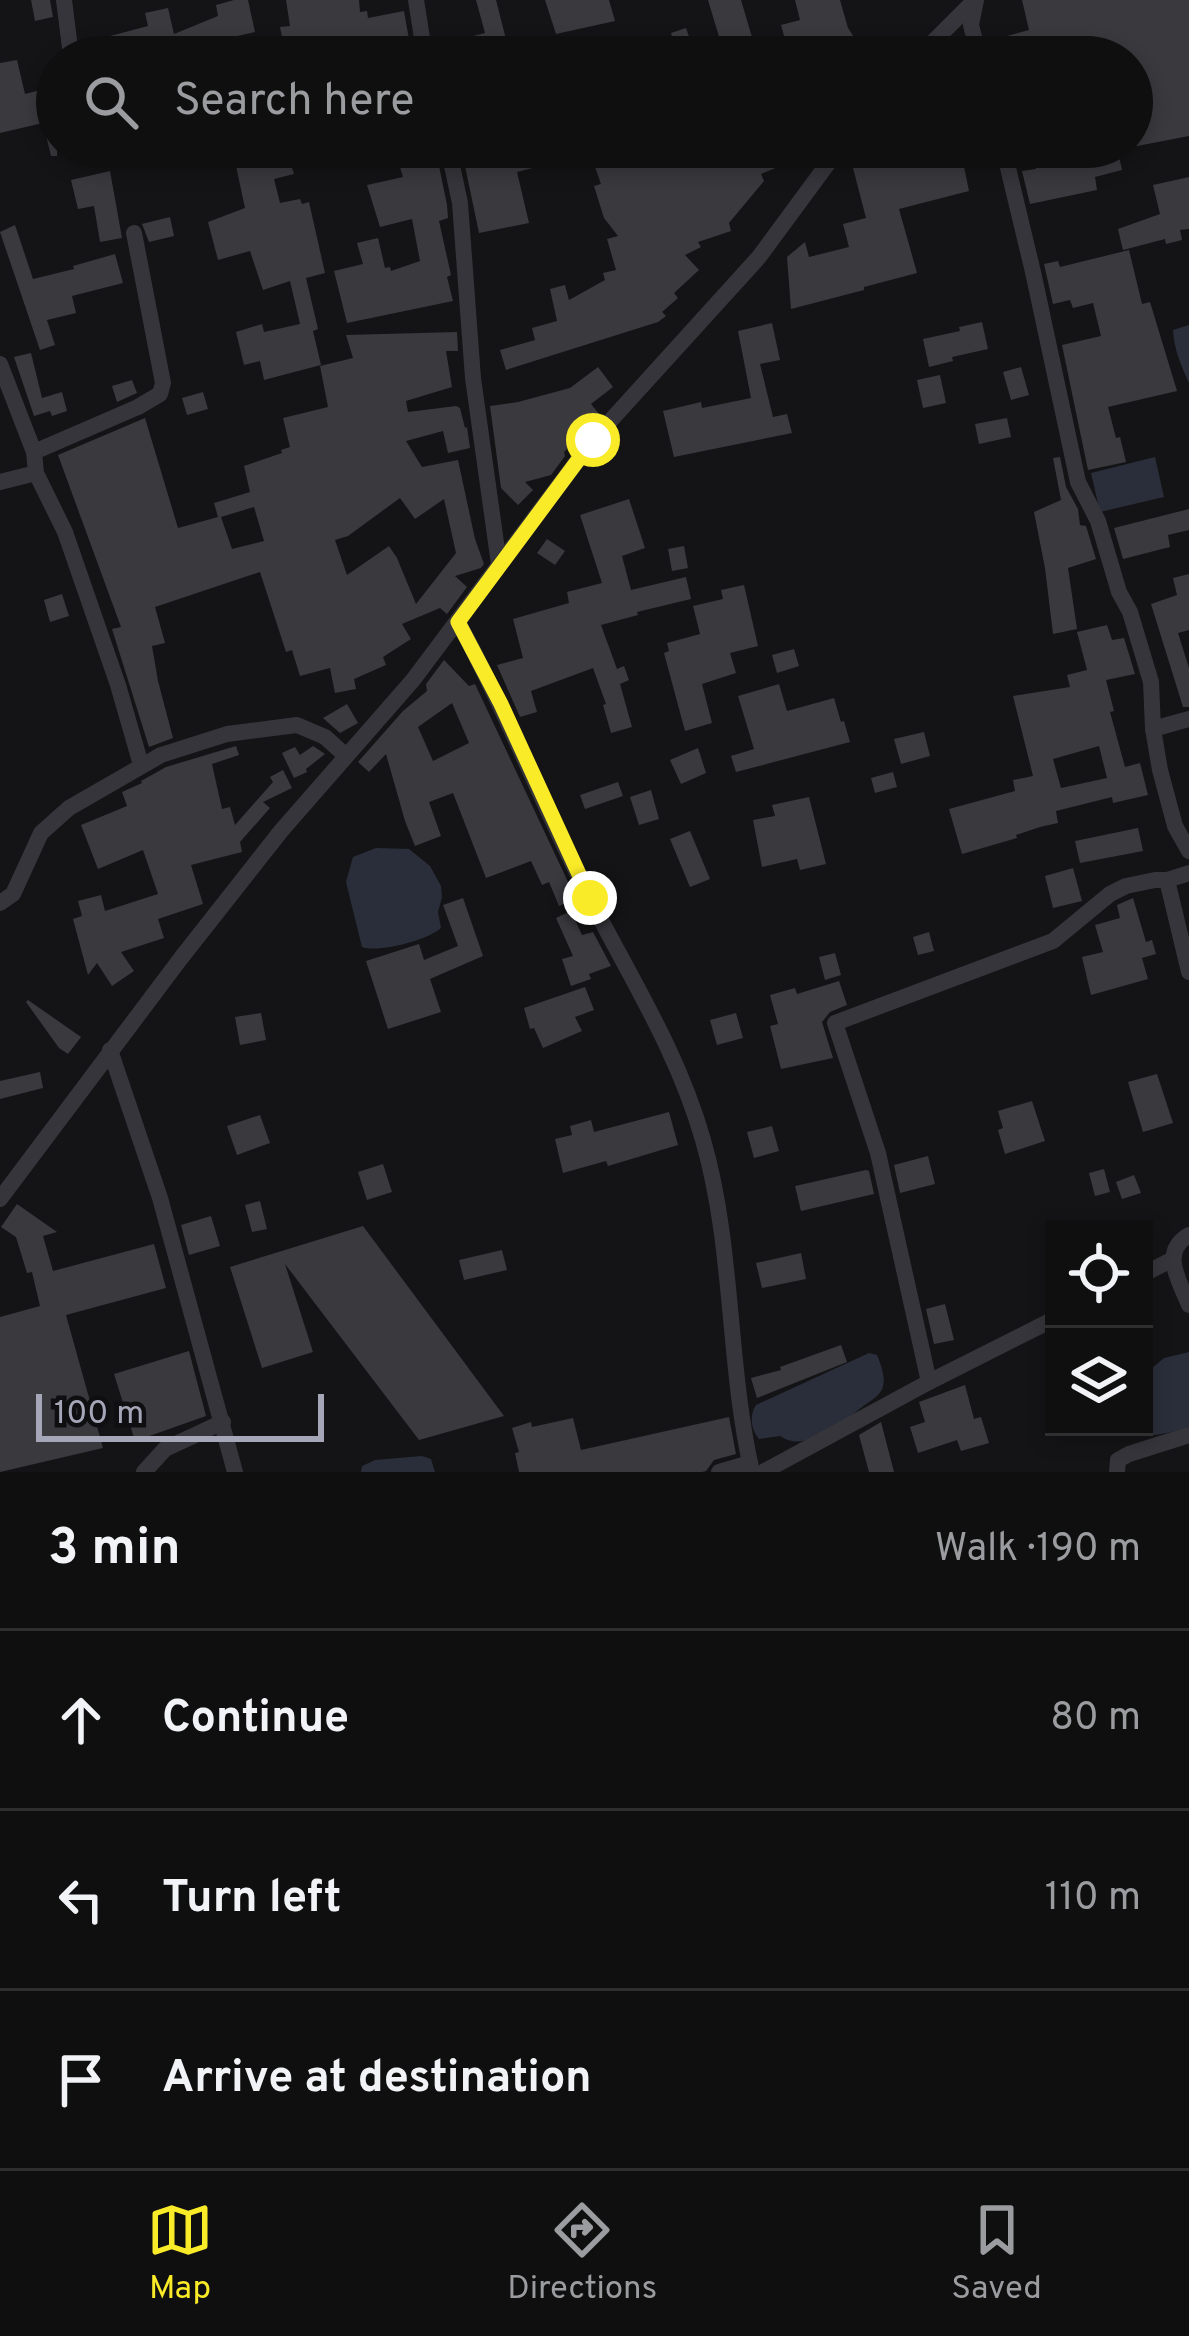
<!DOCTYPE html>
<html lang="en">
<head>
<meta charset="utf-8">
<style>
  body { margin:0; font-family:Overpass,sans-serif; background:#181819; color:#f1f3f6 }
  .controls { position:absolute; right:36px; bottom:36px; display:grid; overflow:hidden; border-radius:0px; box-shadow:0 6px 18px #0003 }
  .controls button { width:108px; height:108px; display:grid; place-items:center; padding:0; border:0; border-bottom:3px solid #2f2f30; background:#0f0f10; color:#f1f3f6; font:60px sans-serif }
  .scale { position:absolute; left:36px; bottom:30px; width:288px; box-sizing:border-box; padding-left:12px; border:6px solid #a5a6b7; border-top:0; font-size:33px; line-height:42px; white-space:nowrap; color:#a5a6b7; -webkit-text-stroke:9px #0f0f11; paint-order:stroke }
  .stop { position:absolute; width:36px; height:36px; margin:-27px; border:9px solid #faeb28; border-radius:50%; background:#fff }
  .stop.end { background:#faeb28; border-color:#fff; box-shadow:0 3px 12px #0008 }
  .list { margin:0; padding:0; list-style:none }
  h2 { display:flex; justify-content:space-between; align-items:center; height:156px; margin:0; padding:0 48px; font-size:51px }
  h2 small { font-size:39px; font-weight:400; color:#9b9c9f }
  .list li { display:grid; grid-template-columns:78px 1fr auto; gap:36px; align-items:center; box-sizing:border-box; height:180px; padding:0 48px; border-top:3px solid #2f2f30 }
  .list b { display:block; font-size:45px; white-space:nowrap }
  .list em { font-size:39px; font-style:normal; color:#9b9c9f }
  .icon { flex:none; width:66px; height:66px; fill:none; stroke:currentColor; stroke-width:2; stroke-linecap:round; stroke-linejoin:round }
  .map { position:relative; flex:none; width:1189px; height:1472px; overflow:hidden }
  .search { position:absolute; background:#0f0f10; box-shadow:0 6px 18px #0003; left:36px; right:36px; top:36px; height:132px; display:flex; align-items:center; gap:30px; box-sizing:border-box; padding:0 42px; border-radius:66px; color:#9b9c9f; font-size:45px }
  .sheet { height:696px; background:#0f0f10 }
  nav { display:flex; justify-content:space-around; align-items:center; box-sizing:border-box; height:168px; border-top:3px solid #2f2f30; background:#0f0f10; font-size:33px; color:#9b9c9f }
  nav a { display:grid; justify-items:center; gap:6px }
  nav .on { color:#faeb28 }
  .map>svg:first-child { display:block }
  .water { fill:#2a2e3a }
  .building { fill:#3a393e; fill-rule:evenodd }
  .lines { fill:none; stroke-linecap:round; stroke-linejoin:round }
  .street { stroke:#35353b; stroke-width:16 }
  .route { stroke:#faeb28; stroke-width:15 }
</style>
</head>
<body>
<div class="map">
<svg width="1189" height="1472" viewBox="0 0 1189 1472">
  <rect width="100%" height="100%" fill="#141416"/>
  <g class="water">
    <path d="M1189,325v58c-8,-17 -15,-34 -16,-53z"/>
    <path d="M1155,457l9,40 -64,15 -9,-39z"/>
    <path d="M376,848l33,1 21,17 11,20 1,11 -4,15 3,16c-13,12 -62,25 -79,19l-16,-65 7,-25z"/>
    <path d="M1189,1352v75c-21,6 -47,15 -66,0h21v-52l20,-17z"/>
    <path d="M869,1353l8,2c19,45 -6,39 -27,63 -22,11 -47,34 -70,18l-21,3c-8,-9 -10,-24 -3,-34z"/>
    <path d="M422,1456l9,3 4,13h-74l1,-6 13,-6z"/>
  </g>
  <g class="building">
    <path d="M31,0h19l3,17 -18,4z"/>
    <path d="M234,0h14l7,32 -35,8 4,11 -22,6 -6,-15 -51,12 1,3h-47l-4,-17 53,-14 -3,-13 23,-5 6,26 44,-18 -2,-11z"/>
    <path d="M286,0h73l1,12 7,-1 1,7 36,-7 7,40 -19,6h-106l-6,-30 10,-1z"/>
    <path d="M476,0h20l12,47 52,-11 4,18 -12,3h-90l-4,-17 27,-7z"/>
    <path d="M545,0h64l6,21 -59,13z"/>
    <path d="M708,0h33l16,54 -18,3 -6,-21 -13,4z"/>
    <path d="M795,0h45l8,28 13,20 -14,9h-57l-9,-32 19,-5z"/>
    <path d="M1022,0h167v136l-57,11v-94l-26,4h-113l-4,-16 40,-11z"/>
    <path d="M686,28l10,29h-18l-7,-24z"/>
    <path d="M17,60l8,34 27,-7 5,18v51h-6l-8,-33 -43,10v-70z"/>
    <path d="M280,147h11l4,14 -5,1 4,12 -20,5 6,24 20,-4 2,5 7,-2 16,71 -19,5 12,51 -5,2 8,34 -57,15 -4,-19 -16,4 -8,-33 26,-8 2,8 36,-8 -10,-43 -27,9 -13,-39 -32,9 -10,-38 37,-14 -9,-42 31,-7 -2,-8z"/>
    <path d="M409,147h11l2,7 14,-3 11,54 1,13 -9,3 12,54 -4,2 6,24 -106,22 -13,-52 29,-7 -6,-21 21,-5 7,30 5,-1 1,4 29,-10 -8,-42 -32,8 -13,-42 36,-8 -8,-26z"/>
    <path d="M461,147h100l3,13 -47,12 12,51 -50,10z"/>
    <path d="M588,147h181l9,20 -17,7 3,7 -35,42 2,8 -33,11 3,5 -16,8 14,15 -25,23 4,5 -16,14 4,4 -8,6 -152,48 -6,-20 35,-10 -3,-12 25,-7 -7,-32 15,-4 4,15 36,-20 -2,-7 13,-3 -9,-31 11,-3 -14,-18 -10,-32 7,-2z"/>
    <path d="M933,147h27l9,44 -70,18 18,64 -53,14v3l-73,19 -4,-52 18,-15 4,15 40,-10 -6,-23 23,-6 -13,-50z"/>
    <path d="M1032,147h85l5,23 -27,7 2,13 -67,14 -8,-33 14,-2z"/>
    <path d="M110,171l12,67 -22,4 -6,-36 -16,3 -7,-29z"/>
    <path d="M1189,177v52l-9,1 2,10 -16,4 -1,-5 -42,11 -5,-21 42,-15 -7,-29z"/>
    <path d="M170,217l4,19 -25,6 -7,-18z"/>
    <path d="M15,225l18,54 41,-10 -1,-3 42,-12 8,29 -51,13 4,17 -29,7 8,25 -15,5 -40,-118z"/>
    <path d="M1129,250l13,54 8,-2 27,89 -69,16 8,31 4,-1 6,25 -38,8 -26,-125 39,-9 -8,-33 -20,5 -3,-8 -17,4 -9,-40 14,-3 2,6z"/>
    <path d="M982,322l6,27 -36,8 1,4 -24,6 -6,-28 37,-8 -1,-4z"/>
    <path d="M772,323l8,37 -20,4 13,53 14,-3 5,19 -118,24 -11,-46 38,-9 1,6 49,-10 -13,-67z"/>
    <path d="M457,332l1,19h-12l6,36 -46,14 2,11 48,-6 4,2 5,20 2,-1 3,21 -22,5 -5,-22 -37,10 16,26 36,-7 17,79 9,25 -3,4 -26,8 12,11 -20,27 -7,-6 -38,16 9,15 -28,18 3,8 -32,14 2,10 -21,4 -5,-25 -30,8 -8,-26 -6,2 -26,-80 -105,35 10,36 -13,3 6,35 15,57 -24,9 -37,-118 9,-2 -63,-172 87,-37 33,110 40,-11 -4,-14 36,-11 -6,-26 38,-13 -1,-3 9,-3 -7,-29 45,-11 -8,-41 33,-8 -7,-23zM400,498l15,21 29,-20 12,54 -40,51 -19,-46 -8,-12 -42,29 -12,-35 13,-4zM254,507l10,34 -32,8 -11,-32z"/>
    <path d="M31,353l11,45 20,-6 5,19 -15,5 -2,-5 -16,5 -20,-59z"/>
    <path d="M598,367l15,20 -22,17 8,10 -35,38 1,4 -14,19 -26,7 8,8 -15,15 -17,-17 -11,-82 28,-4 52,-14z"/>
    <path d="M1021,367l8,28 -18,5 -8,-28z"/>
    <path d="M940,375l6,28 -23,5 -6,-28z"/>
    <path d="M132,380l5,13 -20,9 -5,-16z"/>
    <path d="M203,392l5,17 -21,6 -5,-17z"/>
    <path d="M1007,418l4,19 -32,7 -4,-20z"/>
    <path d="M1060,457l6,30 12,22 2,16 6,1 10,33 -28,9 9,61 -24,5 -8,-66 -11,-56 27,-12 -8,-42z"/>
    <path d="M629,499l16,49 -23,8 9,34 55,-13 5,22 -54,13 1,3 -37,10 16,44 7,-3 5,14 -9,4 12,43 -21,6 -8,-28 3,-1 -13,-36 -62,23 6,21 -17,5 -23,-52 26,-7 -10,-39 56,-16 -2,-11 35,-9 -22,-68z"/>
    <path d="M1189,509v21l-21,5 2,12 -47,12 -9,-31z"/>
    <path d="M547,539l18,12 -10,14 -18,-12z"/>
    <path d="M684,546l4,22 -16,3 -4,-22z"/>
    <path d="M1189,574v56l-11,3 11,35v39h-6l-32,-103 26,-9 -4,-17z"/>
    <path d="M744,585l14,61 -28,7 6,20 -34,11 10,39 -27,8 -21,-78 5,-2 -2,-8 33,-9 -7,-28 30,-7 -2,-9z"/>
    <path d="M62,594l7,22 -19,6 -6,-22z"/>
    <path d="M1107,625l5,15 12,-2 11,36 -29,6 8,31 -4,1 15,55 15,-4 8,32 -35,8 -1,-6 -56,14 2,12 -18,4 -24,8 1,3 -55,16 -13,-45 66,-18 -2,-11 20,-4 -20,-80 57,-9 -3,-12 20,-5 -10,-38zM1099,746l8,32 -46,10 -8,-29z"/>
    <path d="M794,649l5,17 -22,7 -5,-18z"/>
    <path d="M444,660l25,26 6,-2 101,215 -17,7 -10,-24 -7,3 -11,-24 -45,17 -33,-85 -24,9 12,34 -26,10 -10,-25 -19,-67 -17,18 -11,-10 45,-51 24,-20 -1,-7zM452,703l17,40 -36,18 -15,-34z"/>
    <path d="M779,684l8,27 47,-13 7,24 3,-1 6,21 -114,30 -5,-16 23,-7 -16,-53z"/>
    <path d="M347,704l11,19 -18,10 -17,-15z"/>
    <path d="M924,732l6,24 -29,8 -7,-25z"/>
    <path d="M236,746l3,9 -27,9 10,45 8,-2 5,18 38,-43 -3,-5 13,-7 9,18 -29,14 7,6 -30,34 2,10 -51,13 12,39 -45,15 6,19 -43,14 13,19 -22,15 -15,-23 -9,12 -15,-56 9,-3 -4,-15 23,-6 4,16 53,-17 -15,-44 -45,19 -17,-44 46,-19 -5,-14 20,-9 -1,-2 25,-14z"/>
    <path d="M313,746l12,8 -19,15 1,3 -13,6 -12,-25 13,-6 5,8z"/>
    <path d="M698,748l8,25 -25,11 -11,-24z"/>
    <path d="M893,772l4,15 -22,6 -4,-15z"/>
    <path d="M618,782l5,14 -38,13 -5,-14z"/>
    <path d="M651,790l8,29 -20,6 -9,-28z"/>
    <path d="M809,797l17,67 -26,6 -3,-11 -35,8 -9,-47 22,-4 -3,-11z"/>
    <path d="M1138,828l5,23 -63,12 -5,-22z"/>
    <path d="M690,831l20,48 -20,8 -20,-48z"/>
    <path d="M1073,868l9,33 -29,7 -8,-32z"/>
    <path d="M463,898l20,58 -53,23 11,33 -53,17 -22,-68 53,-17 5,16 34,-14 -15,-41z"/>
    <path d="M1133,898l13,44 6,-2 4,14 -14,4 6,21 -57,16 -9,-38 21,-5 -8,-27 25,-7 -3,-13z"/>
    <path d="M571,911l11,24 11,-3 18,34 -22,8 2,5 -20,7 -9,-27 11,-3 -17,-38z"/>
    <path d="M929,932l5,19 -16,4 -5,-18z"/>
    <path d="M835,953l6,22 -16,5 -6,-23z"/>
    <path d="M839,981l8,24 -17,7 -8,10 11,36 -52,11 -11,-43 8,-2 -8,-29 25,-7 2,6z"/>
    <path d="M585,987l9,23 -19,7 7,14 -39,17 -9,-20 -4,1 -6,-21z"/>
    <path d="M28,1000l53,37 -13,17 -9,-6 -33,-46z"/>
    <path d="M261,1013l5,27 -26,5 -5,-28z"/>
    <path d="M736,1013l7,25 -26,7 -7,-25z"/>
    <path d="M40,1072l3,16 -43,11v-18z"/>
    <path d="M1157,1074l16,49 -30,9 -15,-50z"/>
    <path d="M1032,1101l13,40 -40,13 -7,-24 5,-2 -5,-17z"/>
    <path d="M669,1112l9,33 -70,21 -2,-5 -43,12 -8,-34 17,-4 -2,-9 21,-6 3,12z"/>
    <path d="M260,1115l10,28 -33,12 -10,-29z"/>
    <path d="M772,1126l7,25 -25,7 -7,-26z"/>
    <path d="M928,1156l7,28 -35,9 -6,-28z"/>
    <path d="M383,1164l9,28 -25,8 -9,-28z"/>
    <path d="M1104,1169l6,23 -15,4 -6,-23z"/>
    <path d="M866,1170l3,1 5,23 -73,17 -6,-25z"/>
    <path d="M1134,1175l7,18 -19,6 -6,-17z"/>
    <path d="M260,1201l7,28 -15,3 -7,-27z"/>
    <path d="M17,1204l40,28 -14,4 10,35 101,-27 12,44 -100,27 37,133 -103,24v-155l40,-11 -8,-34 -5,1 -11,-36 -15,-10z"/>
    <path d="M211,1216l9,30 -31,9 -8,-30z"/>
    <path d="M363,1226l141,190 -85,24 -134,-176 28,88 -51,16 -32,-101z"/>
    <path d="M502,1250l5,20 -43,10 -5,-20z"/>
    <path d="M801,1253l5,26 -44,9 -6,-25z"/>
    <path d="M945,1304l9,36 -20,4 -8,-35z"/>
    <path d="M841,1345l6,17 -90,36 -6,-20 30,-8 -1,-3z"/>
    <path d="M189,1351l17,65 -71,25 -21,-67z"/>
    <path d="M965,1385l9,34 7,-2 8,26 -28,8 -4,-11 -39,13 -8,-26 15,-5 -6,-20z"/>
    <path d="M729,1417l7,37 -22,6 -8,11 -4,1h-183l-4,-19 4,-1 -7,-24 19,-6 1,5 41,-9 8,32z"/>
    <path d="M881,1422l13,50h-25l-10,-37z"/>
  </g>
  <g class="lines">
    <g class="street">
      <path d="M64,0l6,48"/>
      <path d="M416,0l9,57"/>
      <path d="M976,0l-5,25 8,32"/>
      <path d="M918,57l57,-57"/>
      <path d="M448,147l12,56 13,175 26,186"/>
      <path d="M1003,147l30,125 45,210 20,39 21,71 11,20 21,70 2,47 7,41 15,56 14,25"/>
      <path d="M0,364l34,88 2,21 29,59 53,153 23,80"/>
      <path d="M34,452l104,-45 22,-13 3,-11 -29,-150"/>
      <path d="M0,482l36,-9"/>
      <path d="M458,622c48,88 84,182 129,271 42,83 90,156 116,247 31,107 24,223 49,332"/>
      <path d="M1153,729l36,-10"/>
      <path d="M1189,873l-22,7 22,92"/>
      <path d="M0,903l13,-9 28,-61 28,-25 92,-53 66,-21 70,-9 28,12 20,18"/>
      <path d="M110,1050l50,148 75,274"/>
      <path d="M0,1199l181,-241 100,-127 132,-151 180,-240 166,-183 81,-110"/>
      <path d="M1189,1235c-29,17 -10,45 0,70"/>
      <path d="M1144,1274l29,-15"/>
      <path d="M929,1382l-51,-229 -43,-130 218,-82 57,-47 16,-8 29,-6h12"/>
      <path d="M144,1472l21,-23 58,-27"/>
      <path d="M719,1472l31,-9"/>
      <path d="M763,1472l166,-90 125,-63"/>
      <path d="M1117,1472l1,-12 11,-6 60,-19"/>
    </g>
  </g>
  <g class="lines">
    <path class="route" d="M590,898l-89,-194 -43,-82 135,-182"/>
  </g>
</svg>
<div class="controls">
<button><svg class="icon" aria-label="locate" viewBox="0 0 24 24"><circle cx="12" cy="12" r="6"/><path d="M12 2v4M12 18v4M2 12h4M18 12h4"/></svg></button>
<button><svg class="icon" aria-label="layers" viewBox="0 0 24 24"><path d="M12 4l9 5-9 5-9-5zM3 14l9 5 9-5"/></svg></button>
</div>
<div class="scale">100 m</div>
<div class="stop" style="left:593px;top:440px"></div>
<div class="stop end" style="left:590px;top:898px"></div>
<div class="search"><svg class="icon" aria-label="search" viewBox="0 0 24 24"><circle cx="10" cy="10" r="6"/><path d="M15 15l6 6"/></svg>Search here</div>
</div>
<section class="sheet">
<h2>3 min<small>Walk · 190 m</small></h2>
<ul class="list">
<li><svg class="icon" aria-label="ahead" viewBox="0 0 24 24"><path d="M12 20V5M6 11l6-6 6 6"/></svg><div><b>Continue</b></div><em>80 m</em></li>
<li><svg class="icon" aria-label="left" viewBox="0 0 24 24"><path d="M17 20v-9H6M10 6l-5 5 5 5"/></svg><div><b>Turn left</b></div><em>110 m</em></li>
<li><svg class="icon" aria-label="arrive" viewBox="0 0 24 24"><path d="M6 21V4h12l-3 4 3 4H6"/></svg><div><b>Arrive at destination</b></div></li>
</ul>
</section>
<nav>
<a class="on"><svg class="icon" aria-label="map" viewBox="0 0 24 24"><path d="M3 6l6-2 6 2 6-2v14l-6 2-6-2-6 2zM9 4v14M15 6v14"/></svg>Map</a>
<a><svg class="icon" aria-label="directions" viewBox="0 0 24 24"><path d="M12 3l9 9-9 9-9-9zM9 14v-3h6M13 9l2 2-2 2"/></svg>Directions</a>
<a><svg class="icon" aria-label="saved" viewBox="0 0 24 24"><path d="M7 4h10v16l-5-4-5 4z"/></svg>Saved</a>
</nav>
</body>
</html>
